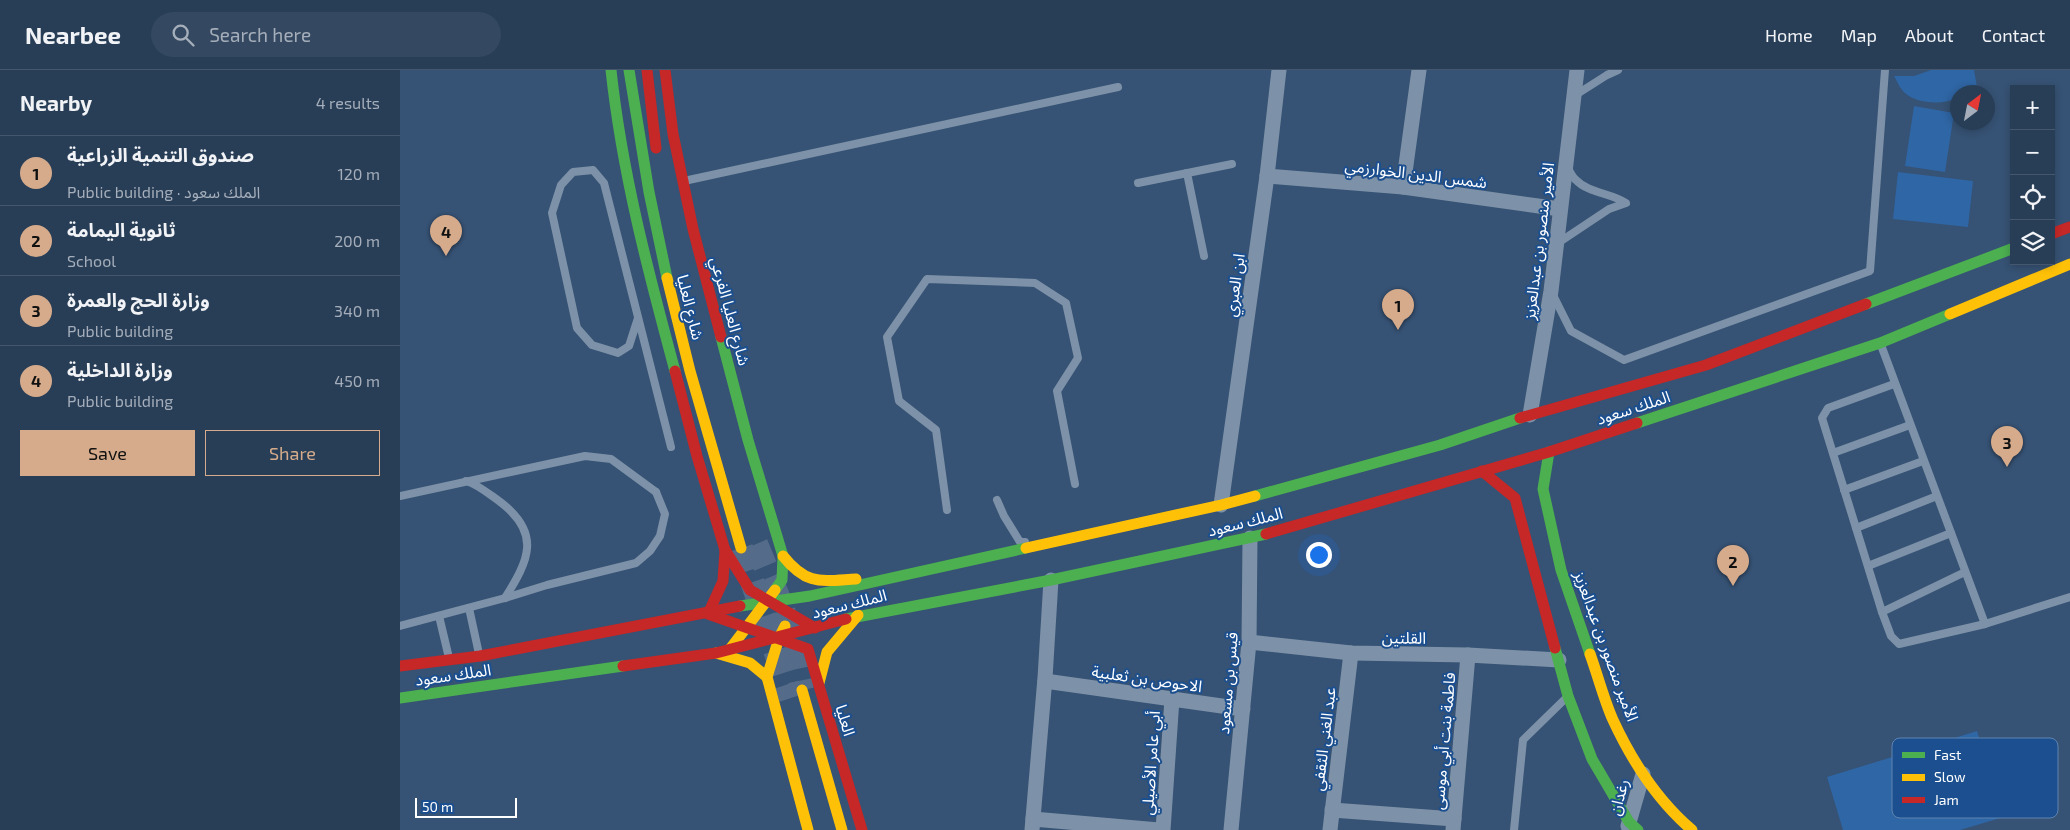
<!DOCTYPE html>
<html lang="en">
<head>
<meta charset="utf-8">
<style>
  body { margin:0; font-family:"Exo 2","Noto Sans Arabic",sans-serif; background:#344961; color:#f1f3f6 }
  .controls { position:absolute; right:15px; top:15px; display:grid; overflow:hidden; border-radius:0px; box-shadow:0 2px 8px #0003 }
  .controls button { width:45px; height:45px; display:grid; place-items:center; padding:0; border:0; border-bottom:1px solid #44576d; background:#283e57; color:#f1f3f6; font:25px sans-serif }
  .compass { position:absolute; left:1550px; top:15px; width:45px; height:45px; border-radius:50%; background:#283e57; box-shadow:0 2px 8px #0003; rotate:32deg }
  .scale { position:absolute; left:15px; bottom:12px; width:102px; box-sizing:border-box; padding-left:5px; border:2px solid #fff; border-top:0; font-size:14px; line-height:18px; white-space:nowrap; color:#fff; -webkit-text-stroke:4px #1b4f8f; paint-order:stroke }
  .you { position:absolute; left:918px; top:484px; width:18px; height:18px; margin:-12px; border:4px solid #fff; border-radius:50%; background:#1a73e8; box-shadow:0 0 0 8px #1a73e833 }
  .badge { display:grid; place-items:center; width:32px; height:32px; border-radius:50%; background:#d6ab8b; color:#111; font-size:16px; font-weight:700 }
  .pin { position:absolute; translate:-50% -41px; filter:drop-shadow(0 1px 2px #0008) }
  .pin::after { content:''; position:absolute; top:26px; width:18px; height:15px; background:inherit; clip-path:polygon(0 0,100% 0,50% 100%) }
  .list { margin:0; padding:0; list-style:none }
  h2 { display:flex; justify-content:space-between; align-items:center; height:65px; margin:0; padding:0 20px; font-size:21px }
  h2 small { font-size:16px; font-weight:400; color:#a5aeba }
  .list li { display:grid; grid-template-columns:32px 1fr auto; gap:15px; align-items:center; box-sizing:border-box; height:70px; padding:0 20px; border-top:1px solid #44576d }
  .list b { display:block; font-size:19px; white-space:nowrap }
  .list p { margin:0; font-size:16px; white-space:nowrap; color:#a5aeba }
  .list em { font-size:16px; font-style:normal; color:#a5aeba }
  .actions { display:flex; gap:10px; padding:15px 20px }
  .actions a { flex:1; padding:11px 0; border:1px solid #d6ab8b; border-radius:0px; text-align:center; font-size:18px; color:#d6ab8b }
  .actions .main { background:#d6ab8b; color:#111 }
  .icon { flex:none; width:28px; height:28px; fill:none; stroke:currentColor; stroke-width:2; stroke-linecap:round; stroke-linejoin:round }
  .map { position:relative; flex:none; width:1670px; height:760px; overflow:hidden }
  header { display:flex; align-items:center; gap:30px; box-sizing:border-box; height:70px; padding:0 25px; background:#283e57; border-bottom:1px solid #44576d }
  header strong { font-size:24px }
  nav { display:flex; gap:28px; margin-inline-start:auto; font-size:18px }
  .search { width:350px; height:45px; background:#344961; display:flex; align-items:center; gap:12px; box-sizing:border-box; padding:0 18px; border-radius:28px; color:#a5aeba; font-size:19px }
  main { display:flex }
  aside { flex:1; background:#283e57 }
  .map>svg:first-child { display:block }
  .green { fill:#2f66a5 }
  .lines { fill:none; stroke-linecap:round; stroke-linejoin:round }
  .primary-tunnel { stroke:#546c89; stroke-width:24; stroke-dasharray:24 12; stroke-linecap:butt }
  .lane { stroke:#7d92a8; stroke-width:8 }
  .street { stroke:#7d92a8; stroke-width:15 }
  .fast { stroke:#4caf50; stroke-width:11 }
  .slow { stroke:#ffc107; stroke-width:11 }
  .jam { stroke:#c62828; stroke-width:11 }
  .lane-bridge { stroke:#7d92a8; stroke-width:8 }
  .labels { text-anchor:middle; dominant-baseline:central; stroke-width:4; stroke-linejoin:round; paint-order:stroke }
  .street-label { font-size:16px; fill:#fff; stroke:#1b4f8f }
  .key { fill:#1b4f8f; stroke:#5f84b1; stroke-width:1 }
  .key-label { font-size:14px; fill:#fff }
</style>
</head>
<body>
<header>
<strong>Nearbee</strong>
<div class="search"><svg class="icon" aria-label="search" viewBox="0 0 24 24"><circle cx="10" cy="10" r="6"/><path d="M15 15l6 6"/></svg>Search here</div>
<nav><a>Home</a><a>Map</a><a>About</a><a>Contact</a></nav>
</header>
<main>
<aside>
<h2>Nearby<small>4 results</small></h2>
<ul class="list">
<li><span class="badge">1</span><div><b>صندوق التنمية الزراعية</b><p>Public building · الملك سعود</p></div><em>120 m</em></li>
<li><span class="badge">2</span><div><b>ثانوية اليمامة</b><p>School</p></div><em>200 m</em></li>
<li><span class="badge">3</span><div><b>وزارة الحج والعمرة</b><p>Public building</p></div><em>340 m</em></li>
<li><span class="badge">4</span><div><b>وزارة الداخلية</b><p>Public building</p></div><em>450 m</em></li>
</ul>
<div class="actions"><a class="main">Save</a><a>Share</a></div>
</aside>
<div class="map">
<svg width="1670" height="760" viewBox="0 0 1670 760">
  <rect width="100%" height="100%" fill="#365274"/>
  <g class="green">
    <path d="M1531,0h43l4,22h-20l-1,6c-14,7 -40,6 -52,-5 -5,-4 -8,-12 -11,-17h20z"/>
    <path d="M1514,36l40,7 -9,59 -40,-6z"/>
    <path d="M1498,102l75,9 -5,46 -75,-8z"/>
    <path d="M1577,661l27,86 -44,13h-117l-16,-53z"/>
  </g>
  <g class="lines">
    <g class="primary-tunnel">
      <path d="M356,474l26,62 12,44 8,40"/>
      <path d="M341,478l50,150"/>
    </g>
    <g class="lane">
      <path d="M1174,26l33,-21 11,-5"/>
      <path d="M787,103l17,83"/>
      <path d="M284,111l434,-94"/>
      <path d="M738,113l94,-19"/>
      <path d="M1158,173l51,-34 17,-6c-15,-10 -38,-10 -50,-23 -4,-3 -6,-9 -9,-13"/>
      <path d="M1152,223l19,38 53,29 246,-89 15,-201"/>
      <path d="M238,248l-9,28 -11,7 -26,-8 -15,-17 -25,-115 9,-28 12,-13 20,-2 11,13 67,264"/>
      <path d="M1481,275l104,279"/>
      <path d="M1494,314l-66,24 -6,10 60,194 9,24 8,8 86,-20 85,-27"/>
      <path d="M1433,383l77,-28"/>
      <path d="M66,411c11,3 23,13 33,20 43,32 30,59 6,97"/>
      <path d="M1444,420l79,-29"/>
      <path d="M597,430l7,16 16,26h5"/>
      <path d="M547,440l-11,-80 -37,-29 -12,-64 40,-58 108,4 31,20 12,55 -21,33 18,93"/>
      <path d="M1456,458l81,-32"/>
      <path d="M1468,496l83,-33"/>
      <path d="M69,538l10,46"/>
      <path d="M1482,542l83,-40"/>
      <path d="M39,546l10,42"/>
      <path d="M0,556l105,-28 42,-13 89,-22 14,-12 10,-15 5,-22 -9,-22"/>
      <path d="M1114,760l9,-90 43,-42"/>
    </g>
    <g class="street">
      <path d="M867,106l136,11 157,22"/>
      <path d="M1003,117l16,-117"/>
      <path d="M1130,345l21,-124 26,-221"/>
      <path d="M821,435l46,-329 12,-106"/>
      <path d="M849,572l102,11 117,2 91,5"/>
      <path d="M645,611l198,28"/>
      <path d="M932,740l122,9"/>
      <path d="M633,749l126,11"/>
      <path d="M1228,756l15,-52"/>
      <path d="M632,760l13,-152 6,-98"/>
      <path d="M763,760l9,-131"/>
      <path d="M831,760l18,-188 1,-104"/>
      <path d="M930,760l21,-177"/>
      <path d="M1053,760l15,-175"/>
    </g>
    <g class="fast">
      <path d="M211,0c11,103 37,201 64,301"/>
      <path d="M229,0l20,122 18,86"/>
      <path d="M1466,234l148,-56"/>
      <path d="M321,267l27,103 35,116 -1,24 -7,10"/>
      <path d="M1237,353l243,-80 70,-29"/>
      <path d="M1149,382l-6,37 18,81 29,84"/>
      <path d="M855,426l185,-51 80,-27"/>
      <path d="M340,536l70,-10 216,-48"/>
      <path d="M446,549l205,-39 215,-46"/>
      <path d="M1155,578l13,48 24,63 37,63 9,8"/>
      <path d="M0,628l223,-32"/>
    </g>
    <g class="slow">
      <path d="M267,208l23,93 51,177"/>
      <path d="M1550,244l120,-50"/>
      <path d="M626,478l195,-43 34,-9"/>
      <path d="M383,486c24,30 38,25 73,23"/>
      <path d="M385,556l-6,12 -12,39 41,153"/>
      <path d="M330,579l45,-59"/>
      <path d="M316,583l34,10 17,14"/>
      <path d="M1190,584c8,22 14,46 23,66 19,41 45,81 79,110"/>
      <path d="M419,613l8,-31 31,-37"/>
      <path d="M402,620l40,140"/>
    </g>
    <g class="jam">
      <path d="M247,0l9,78"/>
      <path d="M265,0l8,64 20,95 28,108"/>
      <path d="M1651,164l19,-7"/>
      <path d="M275,301l22,85 28,94 25,40 65,38"/>
      <path d="M1120,348l186,-53 160,-61"/>
      <path d="M1082,401l33,27 40,150"/>
      <path d="M866,464l283,-82 88,-29"/>
      <path d="M325,480l-2,31 -15,33 100,35 54,181"/>
      <path d="M0,596l80,-10 260,-50"/>
      <path d="M223,596l93,-13 130,-34"/>
    </g>
    <path class="lane-bridge" d="M0,426l185,-40 26,3 45,33"/>
  </g>
  <g class="labels">
    <g class="street-label">
      <text transform="translate(1016 103) rotate(7)">شمس الدين الخوارزمي</text>
      <text transform="translate(1138 171) rotate(-83)">الأمير منصور بن عبدالعزيز</text>
      <text transform="translate(834 215) rotate(-82)">ابن العبري</text>
      <text transform="translate(291 237) rotate(76)">شارع العليا</text>
      <text transform="translate(331 241) rotate(75)">شارع العليا الفرعي</text>
      <text transform="translate(1233 337) rotate(-18)">الملك سعود</text>
      <text transform="translate(845 451) rotate(-14)">الملك سعود</text>
      <text transform="translate(449 533) rotate(-14)">الملك سعود</text>
      <text transform="translate(1004 567) rotate(1)">القلتين</text>
      <text transform="translate(1207 576) rotate(70)">الأمير منصور بن عبدالعزيز</text>
      <text transform="translate(53 604) rotate(-8)">الملك سعود</text>
      <text transform="translate(747 608) rotate(8)">الاحوص بن ثعلبية</text>
      <text transform="translate(827 613) rotate(-85)">قيس بن مسعود</text>
      <text transform="translate(446 650) rotate(73)">العليا</text>
      <text transform="translate(923 669) rotate(-83)">عبد الغني الثقفي</text>
      <text transform="translate(1043 671) rotate(-85)">فاطمة بنت أبي موسى</text>
      <text transform="translate(750 693) rotate(-86)">أبي عامر الأصيلي</text>
      <text transform="translate(1218 727) rotate(-75)">رغدان</text>
    </g>
  </g>
  <rect x="1492" y="668" width="166" height="80" rx="8" class="key"/>
  <rect x="1502" y="682" width="23" height="6" fill="#4caf50"/>
  <rect x="1502" y="704" width="23" height="7" fill="#ffc107"/>
  <rect x="1502" y="727" width="23" height="6" fill="#c62828"/>
  <g class="key-label">
    <text x="1534" y="690">Fast</text>
    <text x="1534" y="712">Slow</text>
    <text x="1534" y="735">Jam</text>
  </g>
</svg>
<div class="controls">
<button>+</button>
<button>−</button>
<button><svg class="icon" aria-label="locate" viewBox="0 0 24 24"><circle cx="12" cy="12" r="6"/><path d="M12 2v4M12 18v4M2 12h4M18 12h4"/></svg></button>
<button><svg class="icon" aria-label="layers" viewBox="0 0 24 24"><path d="M12 4l9 5-9 5-9-5zM3 14l9 5 9-5"/></svg></button>
</div>
<svg class="compass" viewBox="-18 -18 36 36"><path d="M0-13l5 13h-10z" fill="#e53935"/><path d="M0 13l5-13h-10z" fill="#a5aeba"/></svg>
<div class="scale">50 m</div>
<div class="you"></div>
<div class="pin badge" style="left:998px;top:260px">1</div>
<div class="pin badge" style="left:1333px;top:516px">2</div>
<div class="pin badge" style="left:1607px;top:397px">3</div>
<div class="pin badge" style="left:46px;top:186px">4</div>
</div>
</main>
</body>
</html>
